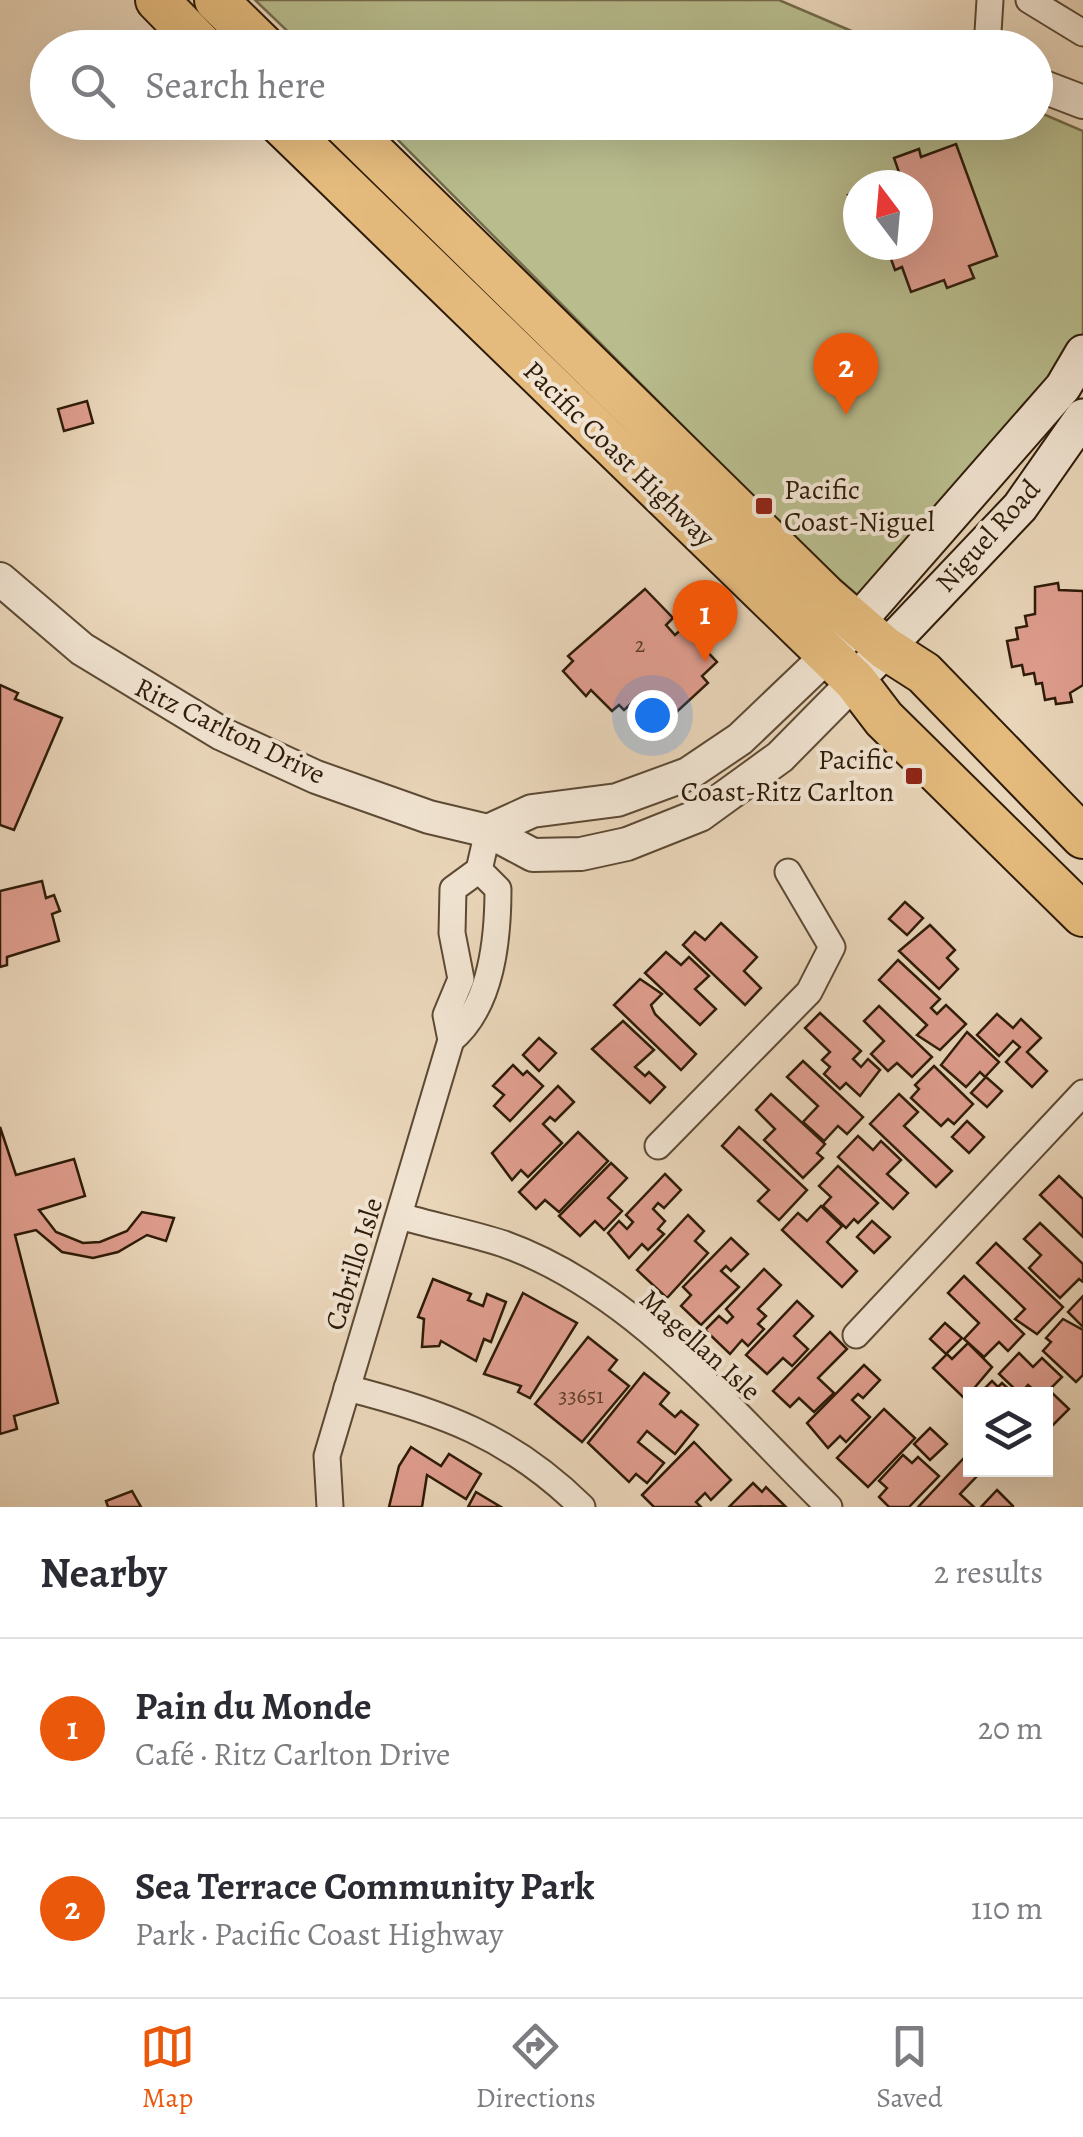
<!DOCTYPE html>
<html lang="en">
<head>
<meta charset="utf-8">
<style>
  body { margin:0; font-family:Alegreya,serif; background:#f7f7f7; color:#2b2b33 }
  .controls { position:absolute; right:30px; bottom:30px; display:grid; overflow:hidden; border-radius:0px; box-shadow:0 10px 40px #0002 }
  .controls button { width:90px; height:90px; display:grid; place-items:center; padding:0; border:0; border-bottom:2px solid #e1e1e2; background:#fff; color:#2b2b33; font:50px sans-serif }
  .compass { position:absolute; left:843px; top:170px; width:90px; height:90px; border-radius:50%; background:#fff; box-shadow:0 10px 40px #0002; rotate:344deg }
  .you { position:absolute; left:652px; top:715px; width:35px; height:35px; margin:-25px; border:8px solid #fff; border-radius:50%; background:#1a73e8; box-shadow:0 0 0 15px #1a73e833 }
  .badge { display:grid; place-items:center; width:65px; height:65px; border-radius:50%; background:#ea580c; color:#fff; font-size:32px; font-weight:700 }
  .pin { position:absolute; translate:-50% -82px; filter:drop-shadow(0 2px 5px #0008) }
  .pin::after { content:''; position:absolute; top:52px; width:35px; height:30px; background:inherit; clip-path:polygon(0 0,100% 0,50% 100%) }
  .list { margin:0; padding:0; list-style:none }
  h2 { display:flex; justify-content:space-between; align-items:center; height:130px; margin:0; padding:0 40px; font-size:42px }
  h2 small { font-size:32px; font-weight:400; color:#7c7c81 }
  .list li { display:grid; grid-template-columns:65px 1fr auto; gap:30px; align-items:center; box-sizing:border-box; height:180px; padding:0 40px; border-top:2px solid #e1e1e2 }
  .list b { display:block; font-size:38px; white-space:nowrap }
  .list p { margin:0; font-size:32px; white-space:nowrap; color:#7c7c81 }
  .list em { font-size:32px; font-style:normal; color:#7c7c81 }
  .icon { flex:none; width:55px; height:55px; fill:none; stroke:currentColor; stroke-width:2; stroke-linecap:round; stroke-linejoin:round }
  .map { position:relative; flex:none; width:1083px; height:1507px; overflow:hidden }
  .search { position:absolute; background:#fff; box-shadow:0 10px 40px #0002; left:30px; right:30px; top:30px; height:110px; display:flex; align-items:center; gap:25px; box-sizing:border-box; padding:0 35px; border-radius:55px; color:#7c7c81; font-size:38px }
  .sheet { height:490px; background:#fff }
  nav { display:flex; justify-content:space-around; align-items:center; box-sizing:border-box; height:140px; border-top:2px solid #e1e1e2; background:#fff; font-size:28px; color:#7c7c81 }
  nav a { display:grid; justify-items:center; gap:5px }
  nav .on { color:#ea580c }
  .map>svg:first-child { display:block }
  .green { fill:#b9bd8e; stroke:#746c4b; stroke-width:2.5; fill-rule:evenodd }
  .building { fill:#e09e8f; stroke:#2e1b08; stroke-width:2.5 }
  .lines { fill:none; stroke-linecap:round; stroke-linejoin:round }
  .minor-casing { stroke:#5d4a34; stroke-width:29 }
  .tertiary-casing { stroke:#5d4a34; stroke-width:36 }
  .secondary-casing { stroke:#2e1b08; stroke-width:39 }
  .trunk-casing { stroke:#2e1b08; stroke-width:46 }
  .minor { stroke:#f1e4d2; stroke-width:25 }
  .tertiary { stroke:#f1e4d2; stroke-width:32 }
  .secondary { stroke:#f1e4d2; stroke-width:35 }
  .trunk { stroke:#e5bb7d; stroke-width:42 }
  .poi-dot { fill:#8f2418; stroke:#f1e4d2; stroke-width:4 }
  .labels { text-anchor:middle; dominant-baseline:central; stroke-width:8; stroke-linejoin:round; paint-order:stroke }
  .number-label { font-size:22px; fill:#5a3c2a }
  .street-label { font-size:28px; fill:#2e1b08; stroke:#f1e4d2 }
  .poi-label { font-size:28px; fill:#2e1b08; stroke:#f1e4d2; text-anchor:start }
</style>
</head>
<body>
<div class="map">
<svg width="1083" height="1507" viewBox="0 0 1083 1507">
  <rect width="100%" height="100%" fill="#ead6ba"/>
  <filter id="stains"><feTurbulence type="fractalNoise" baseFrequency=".002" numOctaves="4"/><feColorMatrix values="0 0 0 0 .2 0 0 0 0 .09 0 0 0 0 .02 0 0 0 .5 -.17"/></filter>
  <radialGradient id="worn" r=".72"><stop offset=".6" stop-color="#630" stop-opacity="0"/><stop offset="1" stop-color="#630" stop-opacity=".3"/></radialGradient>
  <g class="green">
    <path d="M255,0h524l110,47h-585z"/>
    <path d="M1036,111l47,20v207l-226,263 -476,-478 655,-1zM858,185h60v60h-60z"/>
  </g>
  <g class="building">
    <path d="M956,144l41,112 -28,10 5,12 -27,10 -3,-8 -33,12 -9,-25 -7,3 -9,-25h32v-60h-44l26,-10 -6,-17 25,-9 2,8z"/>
    <path d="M858,191v31l-10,-27z"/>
    <path d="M87,401l6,22 -29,8 -6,-22z"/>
    <path d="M1058,583l1,7 24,1v94l-13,8 2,9 -16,2 -1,-6 -10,2 -3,-17 -6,1 -2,-11 -10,2 -2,-10 -10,2 -5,-26 11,-2 -2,-11 11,-2 -2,-10 10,-2v-27z"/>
    <path d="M645,589l28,29 -7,7 9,10 9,-8 33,35 -15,14 6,7 -38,35 -29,-23 -17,15 -5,-5 -7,6 -21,-21 -5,6 -23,-25 10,-10 -5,-5z"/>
    <path d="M0,685l18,8 -3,6 47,19 -48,112 -14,-5z"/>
    <path d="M42,881l4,17 8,-3 6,16 -8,3 7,27 -52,16v8l-7,2v-76z"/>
    <path d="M905,902l18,16 -16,17 -18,-16z"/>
    <path d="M721,923l36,34 -13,14 17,17 -16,17 -62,-60 12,-13 10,8z"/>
    <path d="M930,925l25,25 -8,8 11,11 -19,20 -40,-38z"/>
    <path d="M666,952l15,13 8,-8 20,19 -14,13 21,20 -16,16 -55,-52z"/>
    <path d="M898,960l42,39 -9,9 6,6 9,-9 20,19 -26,26 -23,-15 10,-10 -48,-45z"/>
    <path d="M640,979l22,15 -11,11 4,9 41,40 -15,16 -67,-65z"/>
    <path d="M879,1006l53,51 -20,20 -15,-14 -9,8 -17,-17 13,-13 -20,-20z"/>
    <path d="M820,1013l41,38 -8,8 8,8 7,-8 12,11 -20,26 -14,-13 -6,6 -16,-15 6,-7 -8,-7 8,-8 -25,-24z"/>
    <path d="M997,1014l16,14 8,-9 20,19 -14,14 20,19 -15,16 -26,-25 14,-15 -7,-6 -14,15 -22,-21z"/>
    <path d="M623,1021l31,29 -19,17 10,9 4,-4 16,15 -15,16 -58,-54z"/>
    <path d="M967,1032l32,30 -14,15 -5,-5 -14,15 -25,-22z"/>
    <path d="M539,1038l17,15 -17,18 -16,-16z"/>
    <path d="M803,1061l60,56 -16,17 -9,-8 -14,15 -21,-19 15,-16 -31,-29z"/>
    <path d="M513,1065l10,10 4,-4 16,15 -33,35 -16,-15 10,-11 -11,-9z"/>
    <path d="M934,1066l39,38 -19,20 -6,-5 -7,7 -30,-28 8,-9 -4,-4z"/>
    <path d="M986,1077l16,14 -15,16 -16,-14z"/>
    <path d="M558,1086l16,16 -19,19 -5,-4 -7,7 19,19 -34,34 -7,-7 -9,10 -20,-27z"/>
    <path d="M771,1094l54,50 -8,9 6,5 -20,20 -39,-38 11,-11 -19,-19z"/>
    <path d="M899,1094l19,18 -14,14 48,45 -16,16 -66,-63z"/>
    <path d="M967,1121l17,16 -15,16 -17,-16z"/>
    <path d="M0,1127l16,48 58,-16 11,37 -46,14 17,22 27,11 17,-1 27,-11 15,-19 32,6 -8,23 -19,-6 -29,17 -25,6 -31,-6 -26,-22 -21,5 43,168 -44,13 3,13 -17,5z"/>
    <path d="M739,1127l68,63 -28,30 -21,-19 11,-11 -47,-44z"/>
    <path d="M578,1132l30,29 -49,51 -14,-12 -9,9 -17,-17z"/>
    <path d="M858,1136l15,14 8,-9 20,19 -14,14 21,19 -15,16 -55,-52z"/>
    <path d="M611,1163l16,15 -19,20 14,13 -18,19 -9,-9 -15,15 -21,-20z"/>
    <path d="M838,1166l40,37 -20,20 -4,-4 -8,9 -23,-22 8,-9 -12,-11z"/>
    <path d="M665,1174l16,16 -17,18 -6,-5 -5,6 12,12 -7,8 6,5 -16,16 -6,-6 -13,14 -21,-25 11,-12 8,8 6,-7 -7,-7z"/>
    <path d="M1059,1176l24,23v38l-43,-42z"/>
    <path d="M821,1206l21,20 -15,16 30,29 -15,16 -60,-57 16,-17 9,8z"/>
    <path d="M688,1215l16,16 -9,10 13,12 -41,45 -30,-28z"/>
    <path d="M872,1221l18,16 -16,16 -17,-16z"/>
    <path d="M1040,1223l43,41v18l-4,-3 -19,19 -31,-30 12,-13 -17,-16z"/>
    <path d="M731,1238l17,16 -17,17 -5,-5 -5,5 18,16 -38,38 -20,-19 10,-11 -8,-8z"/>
    <path d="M996,1243l67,64 -26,27 -22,-15 10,-10 -48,-46z"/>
    <path d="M764,1269l17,16 -23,24 8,7 -8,8 6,5 -16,17 -6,-6 -12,14 -25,-24 14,-14 8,7 6,-6 -7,-8z"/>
    <path d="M964,1276l60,58 -16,17 -9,-9 -15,15 -20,-18 15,-16 -31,-30z"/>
    <path d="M433,1279l38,15 -3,6 15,6 4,-12 19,8 -15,40 -7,-3 -8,22 -35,-20 -2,5 -17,1 2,-28 -6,-2z"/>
    <path d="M523,1293l54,30 -47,75 -12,-6 3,-6 -37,-12z"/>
    <path d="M1083,1296v31l-15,-15z"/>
    <path d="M797,1301l16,15 -19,20 14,13 -16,17 -9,-8 -16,16 -21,-19z"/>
    <path d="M1063,1319l20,11v45l-7,7 -33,-31 8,-9 -5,-4z"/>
    <path d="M945,1323l17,15 -16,16 -16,-15z"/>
    <path d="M830,1332l17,17 -29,29 16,15 -20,19 -15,-14 -9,9 -17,-16z"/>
    <path d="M588,1337l29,23 -8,10 20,16 -47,56 -47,-38z"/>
    <path d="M968,1343l24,24 -27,32 -32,-31 14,-14 5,5z"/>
    <path d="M1019,1353l14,14 9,-9 20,19 -13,13 20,19 -16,16 -7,-7v-24h-15l4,-3 -7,-6 -8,9 -21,-20z"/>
    <path d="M864,1365l16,15 -17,18 -5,-4 -6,6 18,17 -24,25 -6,-6 -12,12 -21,-25z"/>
    <path d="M644,1373l25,20 -9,11 15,13 6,-6 17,14 -23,29 -28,-23 -9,11 26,21 -17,20 -11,-9 -7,8 -41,-39z"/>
    <path d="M992,1381l6,6 4,-4 12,11h-35z"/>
    <path d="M884,1409l31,29 -47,49 -31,-29z"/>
    <path d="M930,1428l17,16 -17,16 -16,-16z"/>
    <path d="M694,1442l37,38 -20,20 -6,-7 -9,9 5,5h-47l-12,-12z"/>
    <path d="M411,1447l30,19 8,-12 32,20 -15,25 -39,-24 -5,32h-33l10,-41z"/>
    <path d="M903,1455l9,8 6,-6 21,19 -30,31h-20l-10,-10 8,-9 -8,-7z"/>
    <path d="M963,1459l16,15 -19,20 14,13h-56z"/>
    <path d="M753,1483l9,9 4,-5 19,19 -56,1z"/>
    <path d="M997,1490l16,16v1h-32z"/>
    <path d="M132,1491l9,16h-33l-2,-6z"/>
    <path d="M476,1492l25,15h-33z"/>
  </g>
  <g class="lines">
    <g class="minor-casing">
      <g id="minor">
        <path d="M1029,0l54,33"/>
        <path d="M987,48l3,-48"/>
        <path d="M451,1040c41,-34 47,-101 47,-151l-19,-19"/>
        <path d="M658,1146l151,-154 23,-45 -44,-75"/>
        <path d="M400,1216c34,10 70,17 104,28 131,47 228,168 325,263"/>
        <path d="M856,1335l227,-242"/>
        <path d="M347,1388c95,24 164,49 235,119"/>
        <path d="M330,1507l-3,-51 124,-416 -5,-25 15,-36 -9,-46 1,-44 26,-19 9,-39"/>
      </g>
    </g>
    <g class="tertiary-casing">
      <g id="tertiary">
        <path d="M1036,84l47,18"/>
        <path d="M0,579l82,70 140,85 94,43 113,40 59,14 45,24 48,-1 46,-10 73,-29 80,-58 75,-76"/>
        <path d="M488,831l44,-20 85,-11 71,-26 52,-35 88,-84"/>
      </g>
    </g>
    <g class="secondary-casing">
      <g id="secondary">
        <path d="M839,643l224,-256 20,-34"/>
        <path d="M869,666l151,-159 63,-90"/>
      </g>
    </g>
    <g class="trunk-casing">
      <g id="trunk">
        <path d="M157,0l47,48"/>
        <path d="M216,0l49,48"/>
        <path d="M279,122l576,559 29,38 199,196"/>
        <path d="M342,122l483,474 60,52 39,25 159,164"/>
      </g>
    </g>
    <use href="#minor" class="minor"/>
    <use href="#tertiary" class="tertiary"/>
    <use href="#secondary" class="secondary"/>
    <use href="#trunk" class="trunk"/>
  </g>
  <g class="poi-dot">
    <rect x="754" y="496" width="20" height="20" rx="5"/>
    <rect x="904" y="766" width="20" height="20" rx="5"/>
  </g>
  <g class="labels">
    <g class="number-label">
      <text x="640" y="645">2</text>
      <text x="581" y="1396">33651</text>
    </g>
    <g class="street-label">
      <text transform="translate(619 454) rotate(44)">Pacific Coast Highway</text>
      <text transform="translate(988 536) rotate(-48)">Niguel Road</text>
      <text transform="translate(230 731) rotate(26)">Ritz Carlton Drive</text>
      <text transform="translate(354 1264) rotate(-73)">Cabrillo Isle</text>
      <text transform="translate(700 1345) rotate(42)">Magellan Isle</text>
    </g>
    <g class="poi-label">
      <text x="784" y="490">Pacific<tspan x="784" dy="32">Coast-Niguel</tspan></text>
      <text x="894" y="760" text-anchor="end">Pacific<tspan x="894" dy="32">Coast-Ritz Carlton</tspan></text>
    </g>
  </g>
  <rect width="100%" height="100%" filter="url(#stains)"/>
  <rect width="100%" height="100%" fill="url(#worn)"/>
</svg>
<div class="controls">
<button><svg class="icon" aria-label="layers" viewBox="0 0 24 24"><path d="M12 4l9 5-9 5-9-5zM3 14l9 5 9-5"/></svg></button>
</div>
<svg class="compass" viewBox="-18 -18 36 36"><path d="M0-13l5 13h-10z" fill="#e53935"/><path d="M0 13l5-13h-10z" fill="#7c7c81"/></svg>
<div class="you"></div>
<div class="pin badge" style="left:705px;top:662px">1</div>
<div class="pin badge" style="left:846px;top:415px">2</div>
<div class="search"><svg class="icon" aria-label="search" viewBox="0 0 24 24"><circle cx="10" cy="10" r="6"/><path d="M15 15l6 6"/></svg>Search here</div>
</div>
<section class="sheet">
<h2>Nearby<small>2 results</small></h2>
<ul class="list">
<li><span class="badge">1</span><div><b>Pain du Monde</b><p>Café · Ritz Carlton Drive</p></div><em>20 m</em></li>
<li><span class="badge">2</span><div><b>Sea Terrace Community Park</b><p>Park · Pacific Coast Highway</p></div><em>110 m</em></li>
</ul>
</section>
<nav>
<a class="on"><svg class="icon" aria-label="map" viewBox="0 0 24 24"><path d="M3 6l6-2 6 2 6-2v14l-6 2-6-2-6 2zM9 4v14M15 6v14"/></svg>Map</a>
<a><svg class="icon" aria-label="directions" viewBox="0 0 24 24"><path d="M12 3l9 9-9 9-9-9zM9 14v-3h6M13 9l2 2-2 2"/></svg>Directions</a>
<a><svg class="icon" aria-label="saved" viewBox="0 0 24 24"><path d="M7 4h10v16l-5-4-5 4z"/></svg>Saved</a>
</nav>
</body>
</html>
